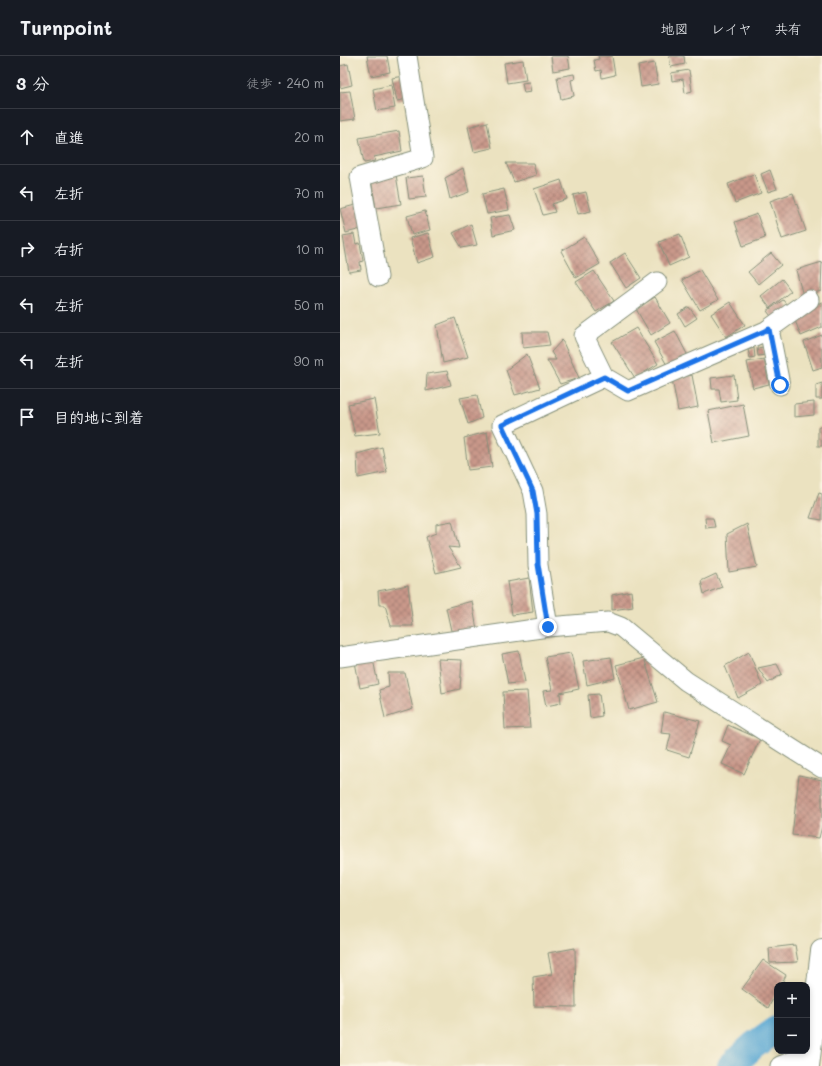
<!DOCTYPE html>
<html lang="ja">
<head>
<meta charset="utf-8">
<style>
  body { margin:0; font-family:Mali,"Klee One",sans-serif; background:#20242c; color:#f1f3f6 }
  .controls { position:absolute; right:12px; bottom:12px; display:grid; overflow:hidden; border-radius:8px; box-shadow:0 2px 6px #0003 }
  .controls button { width:36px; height:36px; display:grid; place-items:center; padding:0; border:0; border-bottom:1px solid #363941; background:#171b24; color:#f1f3f6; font:20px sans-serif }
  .stop { position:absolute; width:12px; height:12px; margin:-9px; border:3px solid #1a73e8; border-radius:50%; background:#fff }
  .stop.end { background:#1a73e8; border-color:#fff; box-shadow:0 1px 4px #0008 }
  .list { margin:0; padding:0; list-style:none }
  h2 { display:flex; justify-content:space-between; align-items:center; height:52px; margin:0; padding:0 16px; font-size:17px }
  h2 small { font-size:13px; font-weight:400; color:#9ea1a6 }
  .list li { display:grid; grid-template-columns:26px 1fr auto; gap:12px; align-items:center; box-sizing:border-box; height:56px; padding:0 16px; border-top:1px solid #363941 }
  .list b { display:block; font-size:15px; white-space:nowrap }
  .list em { font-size:13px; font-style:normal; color:#9ea1a6 }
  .icon { flex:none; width:22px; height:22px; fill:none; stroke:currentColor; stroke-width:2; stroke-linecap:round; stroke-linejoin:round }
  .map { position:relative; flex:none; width:482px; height:1010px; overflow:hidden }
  header { display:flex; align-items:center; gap:24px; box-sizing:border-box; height:56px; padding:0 20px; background:#171b24; border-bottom:1px solid #363941 }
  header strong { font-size:19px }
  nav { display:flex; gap:22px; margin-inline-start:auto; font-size:14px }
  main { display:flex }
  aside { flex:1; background:#171b24 }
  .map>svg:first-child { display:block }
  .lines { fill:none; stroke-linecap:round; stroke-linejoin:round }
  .river { stroke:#5aa8d3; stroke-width:28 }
  .building { fill:url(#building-cross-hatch) }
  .street-casing { stroke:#85907a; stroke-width:21 }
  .primary-casing { stroke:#85907a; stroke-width:24 }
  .street { stroke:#fff; stroke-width:19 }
  .primary { stroke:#fff; stroke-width:22 }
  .route { stroke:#1a73e8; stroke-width:5 }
</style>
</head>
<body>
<header>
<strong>Turnpoint</strong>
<nav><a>地図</a><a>レイヤ</a><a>共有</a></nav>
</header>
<main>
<aside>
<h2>3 分<small>徒歩 · 240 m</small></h2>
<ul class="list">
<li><svg class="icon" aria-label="ahead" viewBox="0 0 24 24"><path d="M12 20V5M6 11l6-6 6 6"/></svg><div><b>直進</b></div><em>20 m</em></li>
<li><svg class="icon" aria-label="left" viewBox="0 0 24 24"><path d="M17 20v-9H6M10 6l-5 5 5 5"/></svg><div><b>左折</b></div><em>70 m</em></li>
<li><svg class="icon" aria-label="right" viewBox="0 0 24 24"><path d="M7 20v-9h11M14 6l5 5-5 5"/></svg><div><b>右折</b></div><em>10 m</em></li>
<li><svg class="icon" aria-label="left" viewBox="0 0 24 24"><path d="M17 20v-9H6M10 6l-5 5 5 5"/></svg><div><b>左折</b></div><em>50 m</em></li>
<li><svg class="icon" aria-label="left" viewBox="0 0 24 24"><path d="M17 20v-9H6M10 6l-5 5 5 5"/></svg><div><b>左折</b></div><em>90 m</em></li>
<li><svg class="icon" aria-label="arrive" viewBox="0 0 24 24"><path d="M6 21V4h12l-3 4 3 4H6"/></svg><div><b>目的地に到着</b></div></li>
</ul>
</aside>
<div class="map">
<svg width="482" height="1010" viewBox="0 0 482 1010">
  <defs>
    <pattern id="building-cross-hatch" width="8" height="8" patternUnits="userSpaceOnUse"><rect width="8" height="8" fill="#c9988a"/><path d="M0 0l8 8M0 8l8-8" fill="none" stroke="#a37d72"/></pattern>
  </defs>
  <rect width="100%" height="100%" fill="#fcf5e5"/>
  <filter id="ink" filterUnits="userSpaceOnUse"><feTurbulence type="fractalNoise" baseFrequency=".025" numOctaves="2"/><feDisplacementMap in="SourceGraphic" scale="8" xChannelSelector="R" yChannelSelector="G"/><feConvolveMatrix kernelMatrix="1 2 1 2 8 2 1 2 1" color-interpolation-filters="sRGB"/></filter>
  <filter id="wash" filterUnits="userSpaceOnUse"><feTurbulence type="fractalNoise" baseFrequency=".012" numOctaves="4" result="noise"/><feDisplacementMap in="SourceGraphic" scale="16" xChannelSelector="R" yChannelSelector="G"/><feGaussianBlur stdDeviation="0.9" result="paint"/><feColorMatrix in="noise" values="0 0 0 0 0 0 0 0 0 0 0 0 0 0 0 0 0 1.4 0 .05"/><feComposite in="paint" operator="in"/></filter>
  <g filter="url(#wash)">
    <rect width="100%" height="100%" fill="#ebe2c0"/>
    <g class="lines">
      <path class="river" d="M391,1010l23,-21 23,-16"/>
    </g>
    <g id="blocks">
      <g class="building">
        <path d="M27,0h20l3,16 -19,4z"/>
        <path d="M211,0h17l2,12 -17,3z"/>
        <path d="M258,0h14l3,19 -13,3 -1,-8 -5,1 -2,-11 5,-1z"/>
        <path d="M329,0h15l1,8 -14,3z"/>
        <path d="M183,4l3,20 -19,3 -3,-20z"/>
        <path d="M314,7l4,21 -17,3 -3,-21z"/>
        <path d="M8,8l4,21 -12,3v-22z"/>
        <path d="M349,14l3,21 -7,2 -2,-14 -11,2 -1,-8z"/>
        <path d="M234,18l1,5 -4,1 3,16 -13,3 -4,-22z"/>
        <path d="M63,20l4,23 -10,2 -5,-23z"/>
        <path d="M189,26l2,10 -7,1 -2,-10z"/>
        <path d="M51,29l4,23 -18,3 -4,-22z"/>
        <path d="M10,35l5,28 -15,2v-29z"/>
        <path d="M147,66l5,26 -18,4 -6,-25z"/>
        <path d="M59,75l3,20 -28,6 1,4 -11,2 -5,-25z"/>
        <path d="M166,107h27l3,12 -22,7z"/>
        <path d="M123,112l6,24 -19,7 -5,-21z"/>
        <path d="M430,114l7,19 -9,3 -7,-18z"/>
        <path d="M414,118l7,19 -26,10 -7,-19z"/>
        <path d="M56,119l5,29 -25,4 -5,-29z"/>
        <path d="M83,120l3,21 -17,2 -3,-21z"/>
        <path d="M221,124l6,19 -15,5 3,8 -12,3 -9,-26z"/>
        <path d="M164,133l5,21 -22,4 -5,-20z"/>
        <path d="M246,136l5,19 -13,3 -5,-19z"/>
        <path d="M453,137l13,38 -24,8 -12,-38z"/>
        <path d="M19,148l6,24 -19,5 -6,-24z"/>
        <path d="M85,155l5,19 -18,5 -5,-19z"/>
        <path d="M417,158l8,24 -22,8 -8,-24z"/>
        <path d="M170,159l5,15 -22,5 -3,-17z"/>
        <path d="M131,168l6,21 -15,3 -9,-15z"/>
        <path d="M88,177l7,24 -18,6 -7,-25z"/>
        <path d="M14,178l2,10 4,-1 3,18 -3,1 1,8 -12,2 -6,-36z"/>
        <path d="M340,178l9,23 -20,9 -10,-24z"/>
        <path d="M244,181l16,27 -24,14 -15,-27z"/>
        <path d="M285,197l16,25 -15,10 -16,-25z"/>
        <path d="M431,197l10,12 -23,19 -10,-12z"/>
        <path d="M482,206l-1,29 -18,5 -7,-26z"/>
        <path d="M360,214l18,30 -18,10 -18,-30z"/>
        <path d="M254,215l20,30 -18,11 -20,-30z"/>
        <path d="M442,223l9,12 -21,17 -9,-12z"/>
        <path d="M315,241l15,26 -19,12 -15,-26z"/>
        <path d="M443,244l6,8 -15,12 -7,-9z"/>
        <path d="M390,246l15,23 -19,12 -15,-23z"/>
        <path d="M482,246v25l-21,9 -7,-18 9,-8z"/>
        <path d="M349,251l8,11 -12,8 -7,-12z"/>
        <path d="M115,262l13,39 -25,6 -6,-38z"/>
        <path d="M296,272l22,36 -23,14 -23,-36z"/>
        <path d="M335,275l13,25 -20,11 -14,-25z"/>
        <path d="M182,276h25l3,13 -27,3z"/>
        <path d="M482,279v32l-9,3 -9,-28z"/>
        <path d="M222,284l17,38 -19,6 -13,-24h9l-5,-8z"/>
        <path d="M423,291l2,8 -7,1 -1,-8z"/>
        <path d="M414,292l1,9 -5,1 -2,-8z"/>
        <path d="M187,298l13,34 -25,7 -9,-25z"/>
        <path d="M424,303l5,25 -16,4 -6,-26z"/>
        <path d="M107,315l4,14 -25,6 1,-17z"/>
        <path d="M352,319l6,32 -20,4 -6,-32z"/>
        <path d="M394,319l3,25 -16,2 -2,-13h-7l-1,-11z"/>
        <path d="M482,327v16h-6v-14z"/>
        <path d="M137,339l5,23 -14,6 -8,-26z"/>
        <path d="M34,343l6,34 -25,3 -7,-32z"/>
        <path d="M474,346v13l-20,2v-13z"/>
        <path d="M403,348l6,32 -35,7 -6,-32z"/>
        <rect x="478" y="371" width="4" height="19"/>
        <path d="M147,376l5,35 -24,3 -4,-32z"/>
        <path d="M42,391l5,25 -29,6 -1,-24z"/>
        <path d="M479,437l3,1v26l-12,-2z"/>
        <path d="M365,462h8l2,9 -9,1z"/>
        <path d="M112,465l7,27 -11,-1 13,20 -25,6 -10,-36 10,-4v-9z"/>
        <path d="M407,468l10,43 -28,5 -2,-38z"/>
        <path d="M376,518l6,13 -18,7 -3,-13z"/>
        <path d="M189,522l4,34 -21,3 -5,-33z"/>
        <path d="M68,529l5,41h-22l-6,-21h-6l-1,-14z"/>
        <path d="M291,535l2,16 -21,3v-15z"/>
        <path d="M132,545l5,29 -25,5 -6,-27z"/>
        <path d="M179,595l6,31 -17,2 -6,-30z"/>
        <path d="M409,596l13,33 -24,13 -13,-32z"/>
        <path d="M231,597l8,36 -19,4 1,10 -15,3 -3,-15 9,-1 -7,-33z"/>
        <path d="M271,601l4,21 -28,7 -4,-24z"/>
        <path d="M304,602l14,44 -29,8 -13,-45z"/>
        <path d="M33,603l5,25 -18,4 -5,-26z"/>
        <path d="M98,603l24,1 -2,29 -18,4z"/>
        <path d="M437,608l5,10 -14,9 -10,-15z"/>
        <path d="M48,617h17l8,36 -28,9 -6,-28 10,-3z"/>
        <path d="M187,635l3,37 -25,1 -2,-37z"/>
        <path d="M259,638l3,22 -12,2 -2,-23z"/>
        <path d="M324,656l36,9 -11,36 -22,-7 4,-16 -10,-1z"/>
        <path d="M388,669l32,14 -16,35 -22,-10 9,-19 -9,-4z"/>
        <path d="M459,719l23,5v46l-3,12 -27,-3z"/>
        <path d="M455,889l3,17 -28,1 -1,-15z"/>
        <path d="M235,892l1,59 -42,-1 -1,-29 19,-3 -4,-21z"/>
        <path d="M423,904l23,15 -5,10h-4v7l-9,16 -26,-19z"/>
      </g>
    </g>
  </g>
  <g filter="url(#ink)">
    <use href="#blocks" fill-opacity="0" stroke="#85907a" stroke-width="1"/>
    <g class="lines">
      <g class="street-casing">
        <g id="street">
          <path d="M38,221l-18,-100 63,-19 -16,-102"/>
          <path d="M429,273l11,56"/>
          <path d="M264,321l-20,-41 73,-54"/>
          <path d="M208,571l-10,-62 -1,-51 -4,-23 -31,-66 102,-48 24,14 138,-60 43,-31"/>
          <path d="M0,601l208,-30 60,-5 13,5 65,54 136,87"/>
          <path d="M440,1010l28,-11"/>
        </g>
      </g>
      <g class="primary-casing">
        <path id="primary" d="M468,1010l14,-115"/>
      </g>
      <use href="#street" class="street"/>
      <use href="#primary" class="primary"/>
    </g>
  </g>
  <g class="lines" filter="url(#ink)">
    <path class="route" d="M208,571l-10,-63 -1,-50 -4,-23 -31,-66 102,-48 24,14 141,-62 11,56"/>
  </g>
</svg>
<div class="controls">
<button>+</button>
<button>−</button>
</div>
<div class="stop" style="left:440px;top:329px"></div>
<div class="stop end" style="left:208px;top:571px"></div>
</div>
</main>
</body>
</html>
